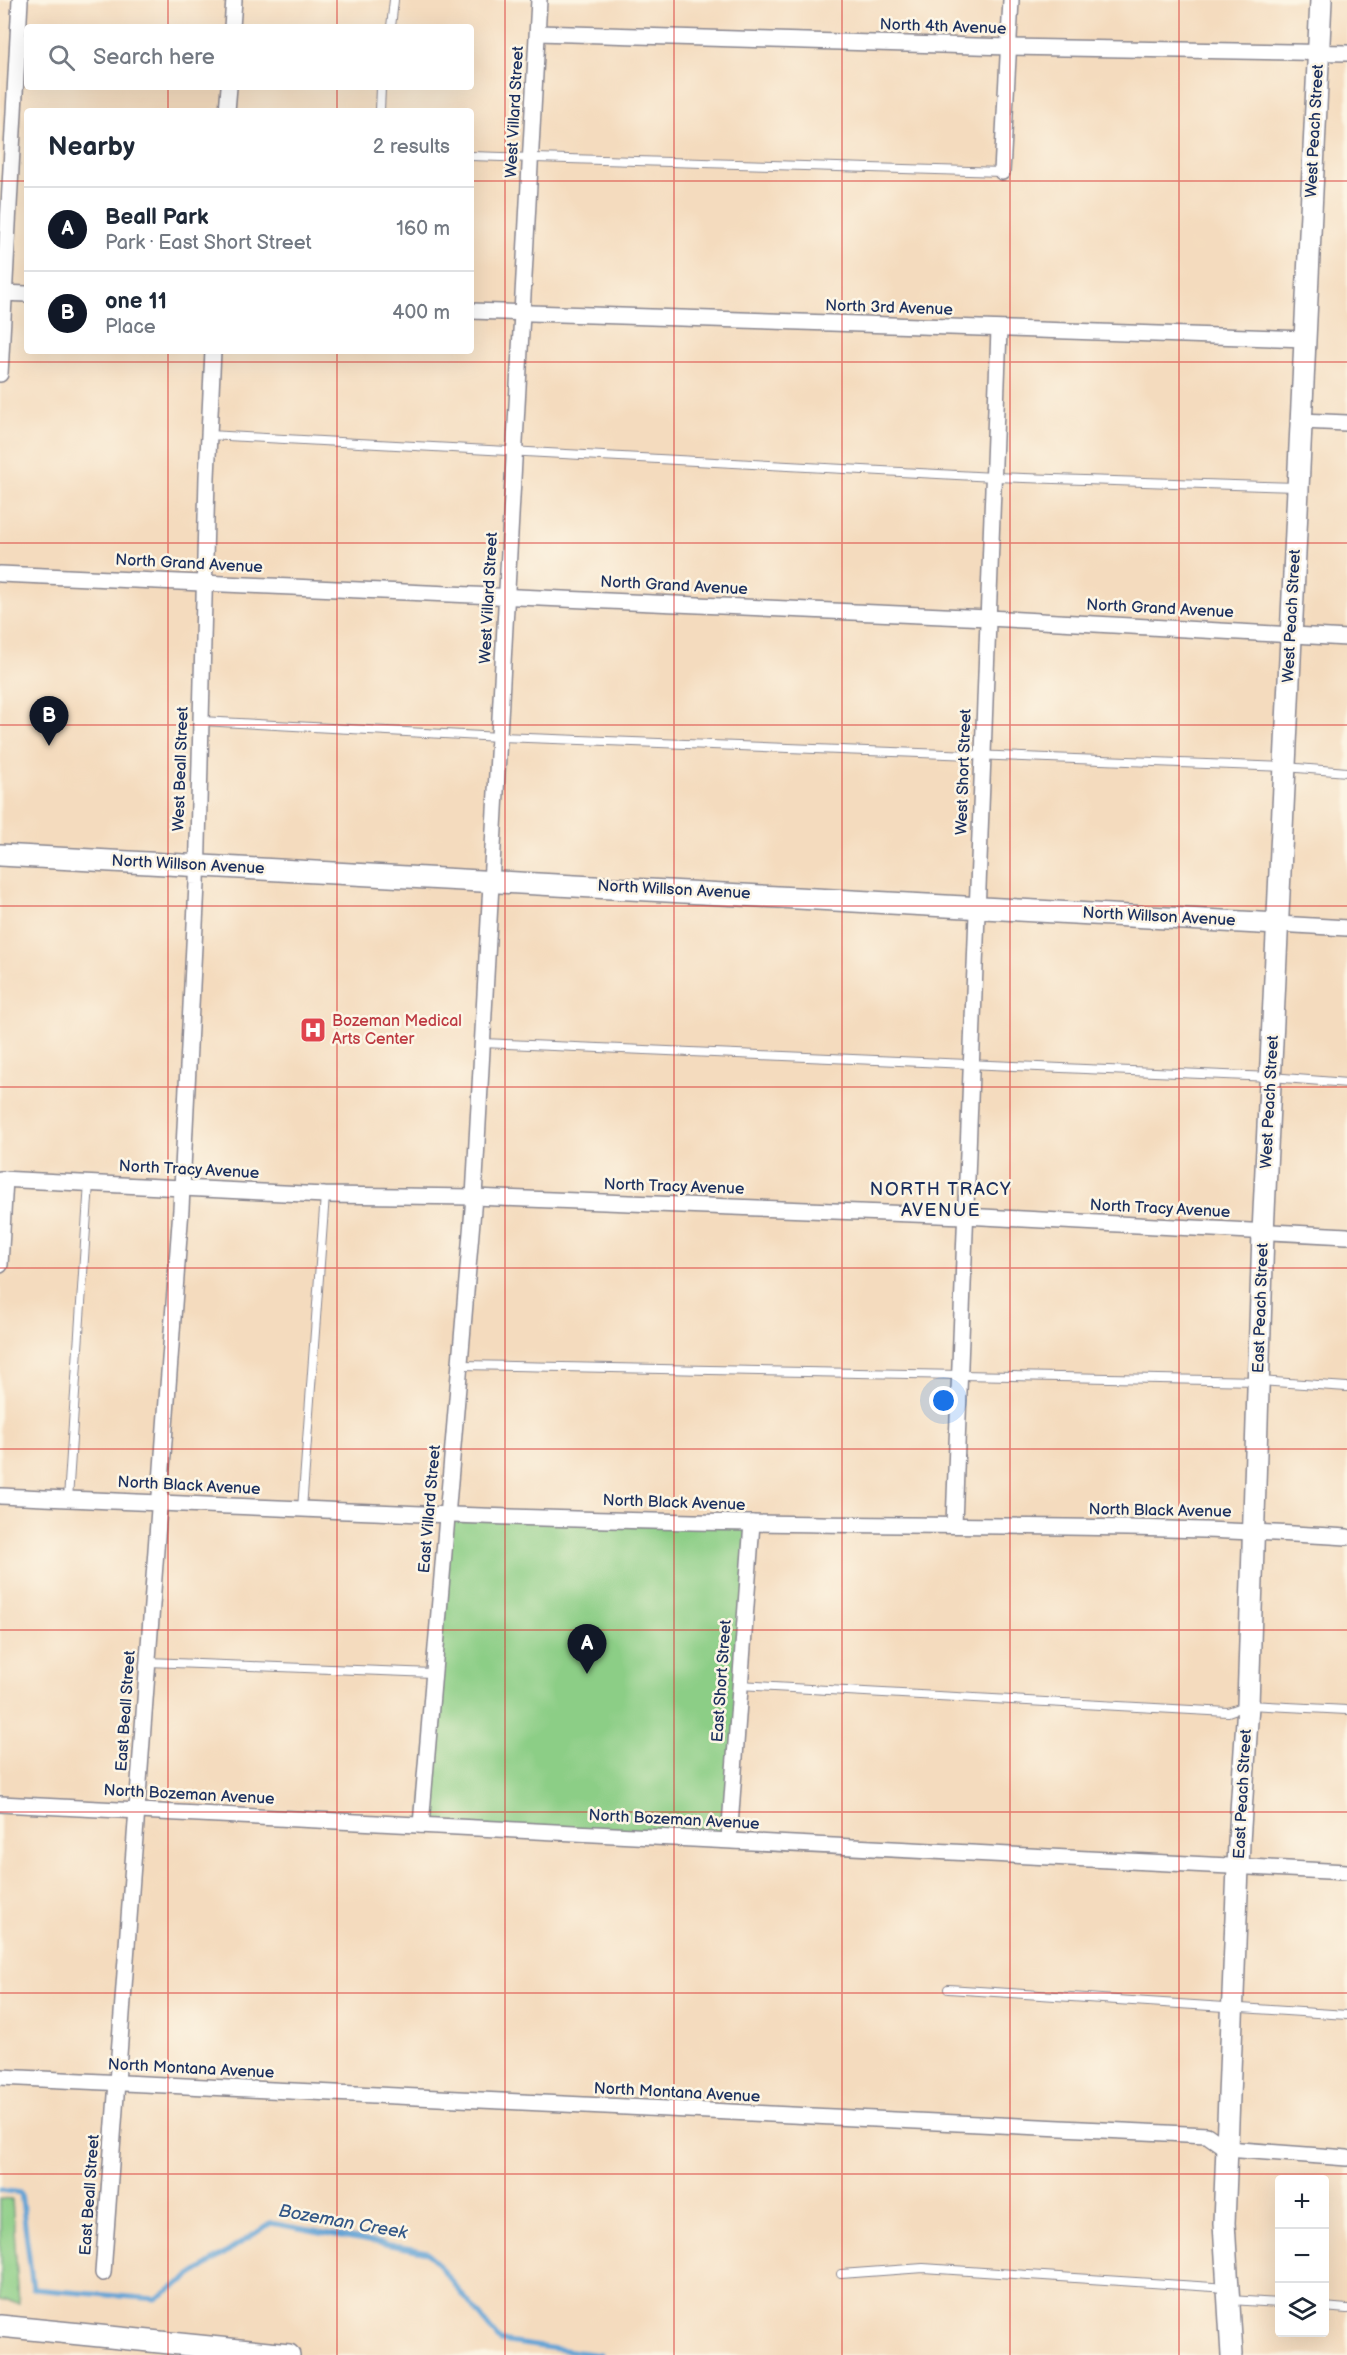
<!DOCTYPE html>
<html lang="en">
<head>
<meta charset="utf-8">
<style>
  body { margin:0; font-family:"Balsamiq Sans",sans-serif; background:#f2f2f3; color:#1f2937 }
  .controls { position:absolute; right:18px; bottom:18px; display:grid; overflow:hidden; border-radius:6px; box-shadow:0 6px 24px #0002 }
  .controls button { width:54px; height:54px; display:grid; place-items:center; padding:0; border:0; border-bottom:2px solid #e0e1e3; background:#fff; color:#1f2937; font:30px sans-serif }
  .you { position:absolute; left:944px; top:1401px; width:21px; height:21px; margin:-15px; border:4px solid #fff; border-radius:50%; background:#1a73e8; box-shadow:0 0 0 9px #1a73e833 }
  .badge { display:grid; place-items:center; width:39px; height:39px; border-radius:50%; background:#111827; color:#fff; font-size:20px; font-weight:700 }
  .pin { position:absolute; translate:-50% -50px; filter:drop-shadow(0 2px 3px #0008) }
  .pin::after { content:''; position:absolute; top:32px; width:21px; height:18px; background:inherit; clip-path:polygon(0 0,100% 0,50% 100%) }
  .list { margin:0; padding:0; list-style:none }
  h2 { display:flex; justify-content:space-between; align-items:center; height:78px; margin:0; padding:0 24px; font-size:26px }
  h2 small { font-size:20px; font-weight:400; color:#747a83 }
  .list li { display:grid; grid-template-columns:39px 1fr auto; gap:18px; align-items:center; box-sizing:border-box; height:84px; padding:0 24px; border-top:2px solid #e0e1e3 }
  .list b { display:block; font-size:22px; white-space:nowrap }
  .list p { margin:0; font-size:20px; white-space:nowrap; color:#747a83 }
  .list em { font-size:20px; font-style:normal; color:#747a83 }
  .icon { flex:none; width:33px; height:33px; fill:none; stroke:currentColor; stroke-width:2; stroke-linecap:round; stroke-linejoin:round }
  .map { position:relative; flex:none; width:1347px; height:2355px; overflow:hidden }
  .search { position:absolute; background:#fff; box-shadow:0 6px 24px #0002; left:24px; top:24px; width:450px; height:66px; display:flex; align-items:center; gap:15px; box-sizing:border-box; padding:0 21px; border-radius:6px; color:#747a83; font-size:22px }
  .panel { position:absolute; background:#fff; box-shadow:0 6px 24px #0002; left:24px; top:108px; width:450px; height:246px; border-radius:6px }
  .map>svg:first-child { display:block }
  .green { fill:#8cce86; stroke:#547e72; stroke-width:1.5 }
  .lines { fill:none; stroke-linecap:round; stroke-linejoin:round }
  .stream { stroke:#62a3d5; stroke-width:5 }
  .lane-casing { stroke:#88858e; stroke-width:10 }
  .street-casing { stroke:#88858e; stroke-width:18 }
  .secondary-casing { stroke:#88858e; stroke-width:24 }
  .lane { stroke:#fff; stroke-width:8 }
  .street { stroke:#fff; stroke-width:15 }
  .secondary { stroke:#fff; stroke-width:21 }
  .grid { fill:none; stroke:#d62828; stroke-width:1.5; stroke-opacity:0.55 }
  .labels { text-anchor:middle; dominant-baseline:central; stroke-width:5; stroke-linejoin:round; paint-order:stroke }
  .street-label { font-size:16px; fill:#1b2f5e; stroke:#fcf5e5 }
  .health-label { font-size:16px; fill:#be3a42; stroke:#fcf5e5; text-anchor:start }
  .neighbourhood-label { font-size:18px; letter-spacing:1.5px; fill:#1b2f5e; stroke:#fcf5e5 }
  .water-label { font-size:18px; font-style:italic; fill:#345888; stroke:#fcf5e5 }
</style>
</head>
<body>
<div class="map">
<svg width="1347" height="2355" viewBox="0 0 1347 2355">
  <rect width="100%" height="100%" fill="#fcf5e5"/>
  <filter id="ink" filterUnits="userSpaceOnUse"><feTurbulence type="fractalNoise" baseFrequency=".0167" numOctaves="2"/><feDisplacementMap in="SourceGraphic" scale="12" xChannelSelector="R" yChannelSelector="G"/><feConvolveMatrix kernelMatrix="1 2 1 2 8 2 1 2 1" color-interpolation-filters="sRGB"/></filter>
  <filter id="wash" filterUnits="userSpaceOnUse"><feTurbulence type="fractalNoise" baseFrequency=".008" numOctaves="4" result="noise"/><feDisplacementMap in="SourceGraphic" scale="24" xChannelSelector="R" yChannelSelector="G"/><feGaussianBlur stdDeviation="1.35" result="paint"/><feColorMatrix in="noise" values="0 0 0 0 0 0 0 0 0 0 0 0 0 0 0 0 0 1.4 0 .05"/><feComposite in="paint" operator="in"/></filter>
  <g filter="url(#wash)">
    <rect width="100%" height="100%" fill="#f4dbbe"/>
    <g class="green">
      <path d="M447,1514l305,9 -23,317 -308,-15z"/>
      <path d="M0,2199l12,1 7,103 -19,-3z"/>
    </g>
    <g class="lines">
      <path class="stream" d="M0,2190l21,3 12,96 123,10 115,-76 157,29 72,89 100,14"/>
    </g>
  </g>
  <g filter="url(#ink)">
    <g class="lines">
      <g class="lane-casing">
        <g id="lane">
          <path d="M391,27l3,-27"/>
          <path d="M380,111l1,-24"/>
          <path d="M471,156l531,16"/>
          <path d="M209,435l785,42 303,10"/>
          <path d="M201,721l299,16 785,30 62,5"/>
          <path d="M483,1043l788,34 76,6"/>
          <path d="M461,1365l798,16 88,6"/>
          <path d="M68,1499l21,-316"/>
          <path d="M302,1509l23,-314"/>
          <path d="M148,1662l285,11"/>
          <path d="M739,1685l489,27 20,-7 99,5"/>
          <path d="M948,1989l399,26"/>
          <path d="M841,2274l82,-6 305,20"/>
          <path d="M1230,2300l50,3"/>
          <path d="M1324,2307l23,2"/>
        </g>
      </g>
      <g class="street-casing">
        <g id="street">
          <path d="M232,27l2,-27"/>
          <path d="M538,33l471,14 338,6"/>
          <path d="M227,111l2,-24"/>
          <path d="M1002,172l9,-172"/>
          <path d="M0,293l27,1"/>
          <path d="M471,311l834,28"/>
          <path d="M0,374l20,-374"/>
          <path d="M1301,421l46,2"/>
          <path d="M0,574l988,44 359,20"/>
          <path d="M1278,924l69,4"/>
          <path d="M0,1179l325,16 149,2 490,19 383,20"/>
          <path d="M0,1265l5,-86"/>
          <path d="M0,1496c250,11 501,23 751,27 199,4 398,1 596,14"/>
          <path d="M954,1524l45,-1194"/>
          <path d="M0,1804l1347,68"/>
          <path d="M421,1825l53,-628 65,-1197"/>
          <path d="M729,1840l23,-317"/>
          <path d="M0,2077l1207,58 20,14 120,9"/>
          <path d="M103,2273l78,-1064 16,-325 10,-407 6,-126"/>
        </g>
      </g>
      <g class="secondary-casing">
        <g id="secondary">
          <path d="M0,855l1278,69"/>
          <path d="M0,2326l289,29"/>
          <path d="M1232,2355l-8,-132 15,-381 9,-137 15,-472 58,-1233"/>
        </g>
      </g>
      <use href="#lane" class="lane"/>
      <use href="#street" class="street"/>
      <use href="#secondary" class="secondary"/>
    </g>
  </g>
  <path class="grid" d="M168,0v27M337,0v27M505,0v2355M674,0v2355M842,0v2355M1010,0v2355M1179,0v2355M168,87v24M337,87v24M0,181h27M471,181h876M168,351v2004M337,351v2004M0,362h1347M0,543h1347M0,725h1347M0,906h1347M0,1087h1347M0,1268h1347M0,1449h1347M0,1630h1347M0,1812h1347M0,1993h1347M0,2174h1347"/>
  <defs>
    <g id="hospital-square" transform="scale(1.35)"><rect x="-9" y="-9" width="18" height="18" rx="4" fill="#e0444e" stroke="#fcf5e5"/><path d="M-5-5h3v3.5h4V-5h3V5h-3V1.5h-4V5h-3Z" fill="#fff"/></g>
  </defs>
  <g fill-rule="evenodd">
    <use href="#hospital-square" x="313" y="1030"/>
  </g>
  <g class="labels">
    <g class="street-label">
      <text transform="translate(943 27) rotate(2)">North 4th Avenue</text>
      <text transform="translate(515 112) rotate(-87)">West Villard Street</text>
      <text transform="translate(1315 131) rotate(-87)">West Peach Street</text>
      <text transform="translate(889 308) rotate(2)">North 3rd Avenue</text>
      <text transform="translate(189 564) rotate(3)">North Grand Avenue</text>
      <text transform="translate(674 586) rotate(3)">North Grand Avenue</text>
      <text transform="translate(489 598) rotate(-87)">West Villard Street</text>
      <text transform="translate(1160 609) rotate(3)">North Grand Avenue</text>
      <text transform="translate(1292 616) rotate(-87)">West Peach Street</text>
      <text transform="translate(181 769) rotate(-88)">West Beall Street</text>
      <text transform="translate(964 772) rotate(-88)">West Short Street</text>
      <text transform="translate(188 865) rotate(3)">North Willson Avenue</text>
      <text transform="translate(674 890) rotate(3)">North Willson Avenue</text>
      <text transform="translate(1159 917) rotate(3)">North Willson Avenue</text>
      <text transform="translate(1270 1102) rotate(-87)">West Peach Street</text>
      <text transform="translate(189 1170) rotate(3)">North Tracy Avenue</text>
      <text transform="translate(674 1187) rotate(2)">North Tracy Avenue</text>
      <text transform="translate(1160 1209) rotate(3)">North Tracy Avenue</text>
      <text transform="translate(1261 1308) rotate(-88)">East Peach Street</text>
      <text transform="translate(189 1486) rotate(3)">North Black Avenue</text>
      <text transform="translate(674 1503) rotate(2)">North Black Avenue</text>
      <text transform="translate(430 1509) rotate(-85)">East Villard Street</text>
      <text transform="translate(1160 1511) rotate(1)">North Black Avenue</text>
      <text transform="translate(722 1681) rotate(-86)">East Short Street</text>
      <text transform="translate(126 1711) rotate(-86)">East Beall Street</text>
      <text transform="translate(1243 1794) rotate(-87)">East Peach Street</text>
      <text transform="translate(189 1795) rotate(3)">North Bozeman Avenue</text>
      <text transform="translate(674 1820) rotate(3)">North Bozeman Avenue</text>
      <text transform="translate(191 2069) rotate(3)">North Montana Avenue</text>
      <text transform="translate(677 2093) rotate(3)">North Montana Avenue</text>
      <text transform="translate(90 2195) rotate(-86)">East Beall Street</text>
    </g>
    <g class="health-label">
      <text x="332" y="1021">Bozeman Medical<tspan x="332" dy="18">Arts Center</tspan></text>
    </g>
    <g class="neighbourhood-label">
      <text x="941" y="1189">NORTH TRACY<tspan x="941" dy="21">AVENUE</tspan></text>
    </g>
    <g class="water-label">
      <text transform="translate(343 2222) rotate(10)">Bozeman Creek</text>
    </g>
  </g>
</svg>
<div class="controls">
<button>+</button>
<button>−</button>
<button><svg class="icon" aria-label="layers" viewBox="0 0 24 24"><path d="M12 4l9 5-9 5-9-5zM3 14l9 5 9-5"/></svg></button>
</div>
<div class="you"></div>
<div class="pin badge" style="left:587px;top:1674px">A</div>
<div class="pin badge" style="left:49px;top:746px">B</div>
<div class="search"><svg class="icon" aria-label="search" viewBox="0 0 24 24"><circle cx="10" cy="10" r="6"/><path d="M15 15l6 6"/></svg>Search here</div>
<section class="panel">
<h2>Nearby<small>2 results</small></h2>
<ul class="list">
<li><span class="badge">A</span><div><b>Beall Park</b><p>Park · East Short Street</p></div><em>160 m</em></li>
<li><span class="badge">B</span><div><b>one 11</b><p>Place</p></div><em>400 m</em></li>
</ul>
</section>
</div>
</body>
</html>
